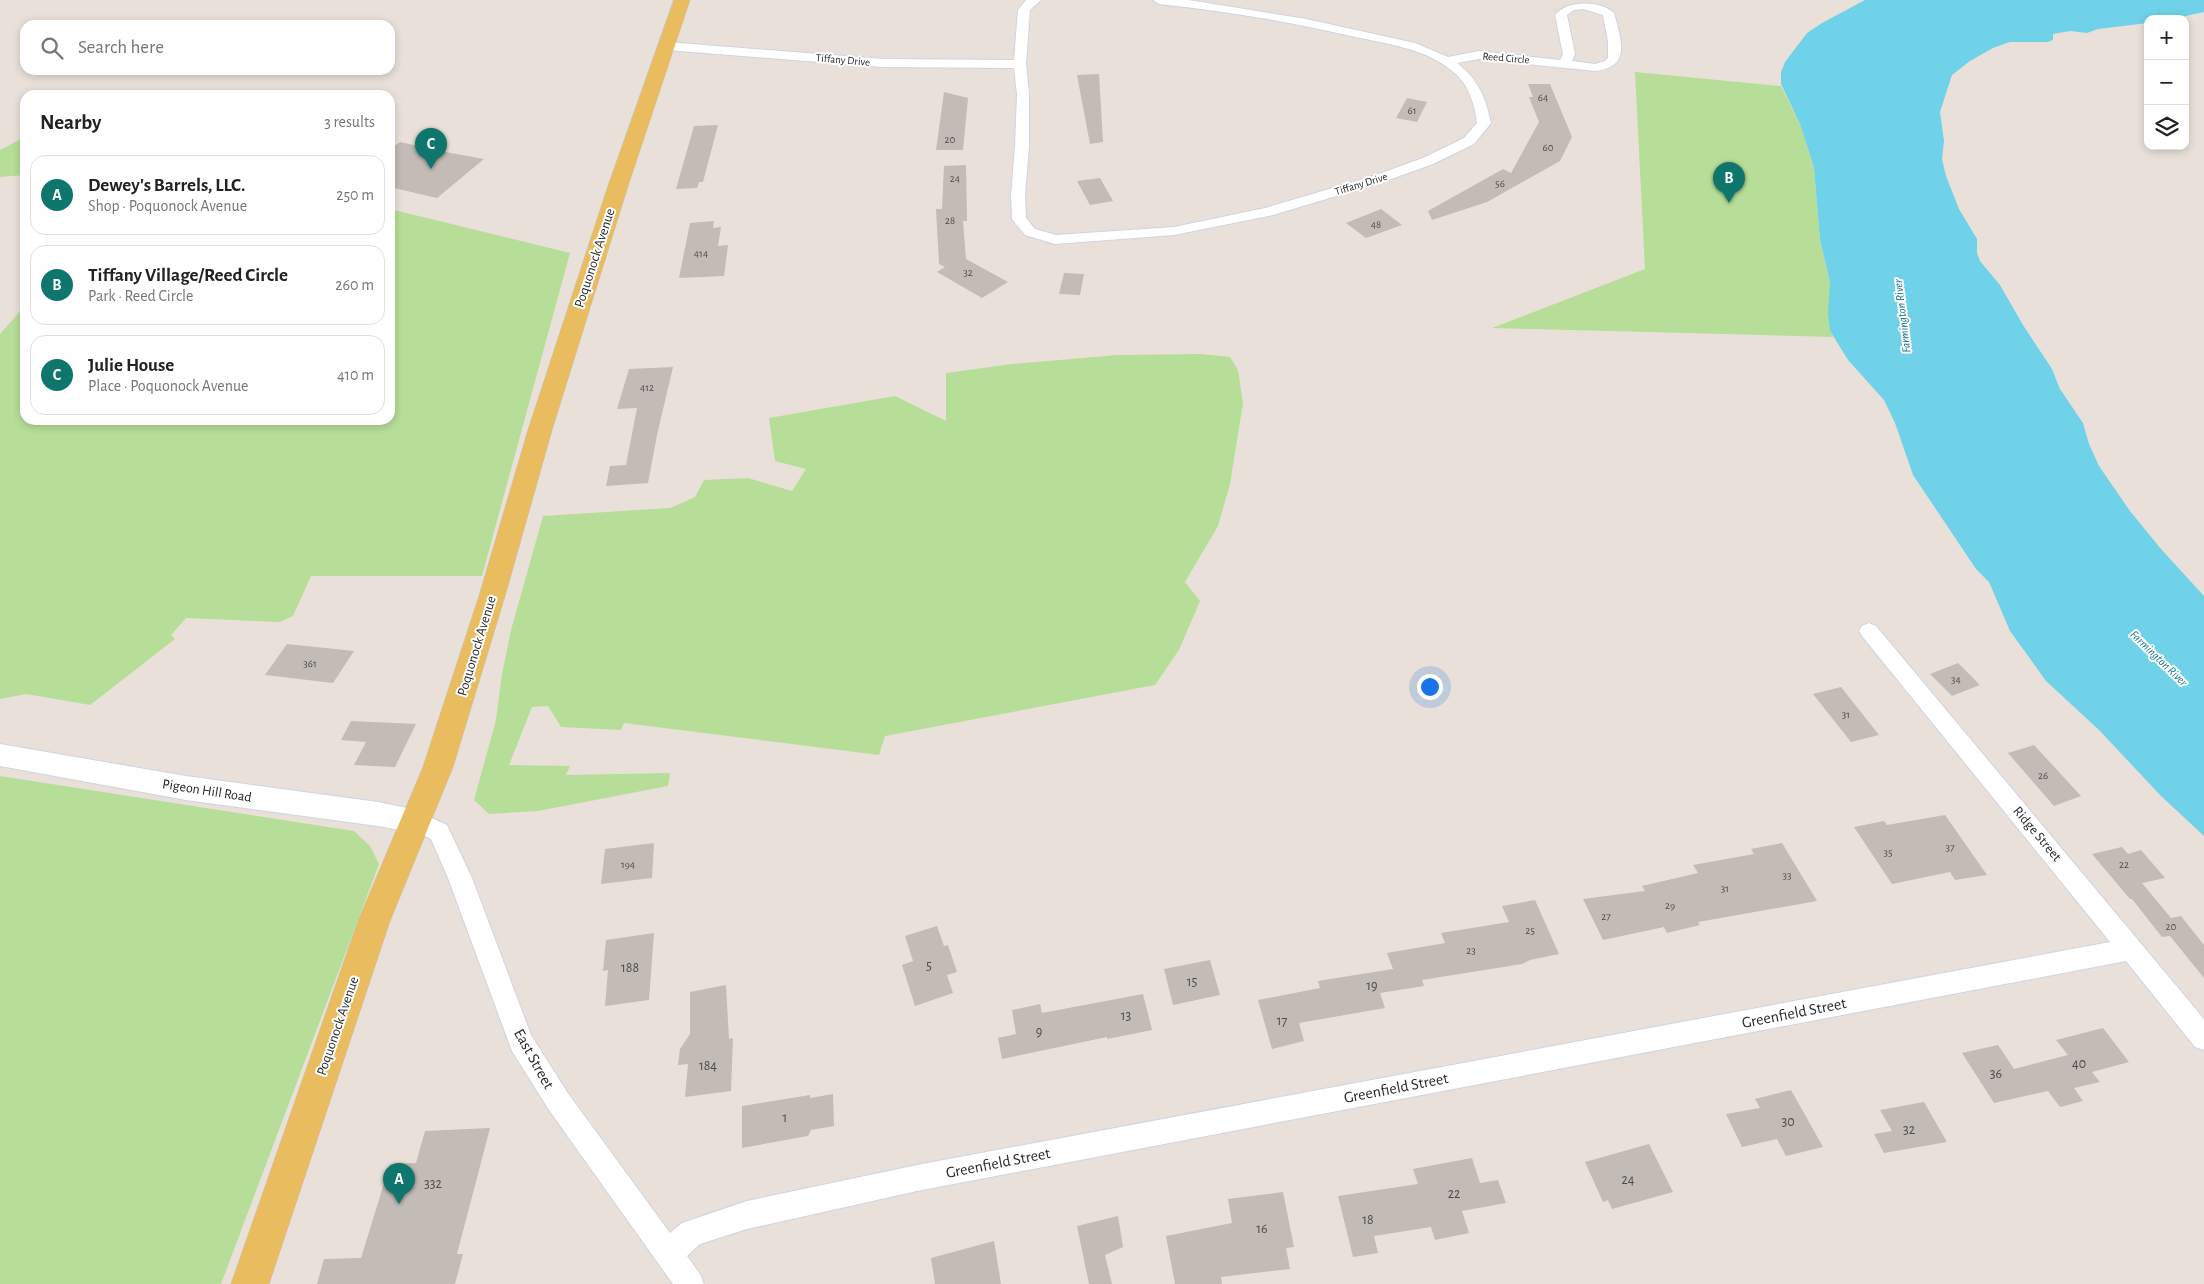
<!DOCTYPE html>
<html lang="en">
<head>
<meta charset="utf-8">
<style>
  body { margin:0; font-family:"Alegreya Sans",sans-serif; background:#f2f2f2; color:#222 }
  .controls { position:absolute; right:15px; top:15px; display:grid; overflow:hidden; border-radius:10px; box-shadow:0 2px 8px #0003 }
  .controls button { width:45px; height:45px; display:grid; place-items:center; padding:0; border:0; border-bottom:1px solid #e0e0e0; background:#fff; color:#222; font:25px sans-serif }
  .you { position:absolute; left:1429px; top:686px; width:18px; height:18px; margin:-12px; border:4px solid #fff; border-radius:50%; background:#1a73e8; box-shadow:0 0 0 8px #1a73e833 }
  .badge { display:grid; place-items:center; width:32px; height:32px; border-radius:50%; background:#0f766e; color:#fff; font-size:16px; font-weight:700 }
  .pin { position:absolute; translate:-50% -41px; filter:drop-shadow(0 1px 2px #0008) }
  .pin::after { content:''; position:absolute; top:26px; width:18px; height:15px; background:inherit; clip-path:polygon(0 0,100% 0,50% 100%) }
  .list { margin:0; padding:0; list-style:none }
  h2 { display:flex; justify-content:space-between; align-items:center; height:65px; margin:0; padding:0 20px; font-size:21px }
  h2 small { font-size:16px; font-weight:400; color:#767676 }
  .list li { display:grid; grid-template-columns:32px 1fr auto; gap:15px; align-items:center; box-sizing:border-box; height:80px; margin:0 10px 10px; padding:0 10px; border:1px solid #e0e0e0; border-radius:15px }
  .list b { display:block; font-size:19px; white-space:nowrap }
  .list p { margin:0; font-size:16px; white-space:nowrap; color:#767676 }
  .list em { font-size:16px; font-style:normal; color:#767676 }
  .icon { flex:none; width:28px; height:28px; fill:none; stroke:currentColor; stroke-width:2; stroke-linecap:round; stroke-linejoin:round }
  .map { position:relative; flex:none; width:2204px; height:1284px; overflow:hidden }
  .search { position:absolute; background:#fff; box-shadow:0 2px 8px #0003; left:20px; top:20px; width:375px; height:55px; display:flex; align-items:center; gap:12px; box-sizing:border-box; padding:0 18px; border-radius:15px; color:#767676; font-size:19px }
  .panel { position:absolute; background:#fff; box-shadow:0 2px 8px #0003; left:20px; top:90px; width:375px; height:335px; border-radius:15px }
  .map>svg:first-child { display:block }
  .green { fill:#b6de98 }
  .water { fill:#70d2e8 }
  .building { fill:#c2bbb6 }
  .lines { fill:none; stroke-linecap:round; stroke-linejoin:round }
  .minor-casing { stroke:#cfd4e0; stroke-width:2 }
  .tertiary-casing { stroke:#cfd4e0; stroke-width:2 }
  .primary-casing { stroke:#c3c3c3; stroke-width:1 }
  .minor { fill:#fff; fill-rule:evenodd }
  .tertiary { fill:#fff; fill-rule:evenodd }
  .primary { fill:#e9bd5f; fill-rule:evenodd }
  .labels { text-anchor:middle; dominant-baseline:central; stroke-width:4; stroke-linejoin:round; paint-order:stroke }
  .far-street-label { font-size:11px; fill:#272727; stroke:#fff }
  .number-label { font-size:11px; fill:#4e4c4b }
  .far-water-label { font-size:12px; font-style:italic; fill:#13708f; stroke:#fff }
  .street-label { font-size:14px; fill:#272727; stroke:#fff }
  .near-number-label { font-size:14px; fill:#4e4c4b }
  .near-street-label { font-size:16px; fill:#272727; stroke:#fff }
</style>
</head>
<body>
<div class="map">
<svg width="2204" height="1284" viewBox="0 0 2204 1284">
  <rect width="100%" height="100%" fill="#e9e1d9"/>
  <g class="green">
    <path d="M1635,72l146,14 19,38 14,44 6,72 10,42v49l3,6 -341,-9 153,-59z"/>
    <path d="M25,137v38l-25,2v-27z"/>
    <path d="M390,209l180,44 -88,323h-171l-18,40 -13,6 -94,-4 -15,17 4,4 -85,66 -64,-11 -26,5v-365l25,-28v114h365z"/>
    <path d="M1201,354l29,3 8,13 5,33 -13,81 -12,42 -33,56 15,19 -21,49 -24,35 -270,51 -6,19 -255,-32 -3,7 -60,-3 -13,-21 -16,1 -23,58 61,1 -4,9 104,-2 -2,13 -130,25 -49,3 -15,-14 22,-80 6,-46 9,-44 32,-114 127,-8 25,-11 9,-17 44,-2 44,13 14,-22 -31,-8 -6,-43 126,-22 51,25v-48l66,-9 105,-9z"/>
    <path d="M0,776l354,55 16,15 9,18 -158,420h-221z"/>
  </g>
  <path class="water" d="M1865,0h339v12l-32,7h-24v4l-50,6 -11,4 -17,-2 -17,3v6l-5,2h-38l-17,6 -23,13 -18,14 -12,37 4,29 -2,18 4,17 13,33 18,30v14l3,8 20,24 23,40 29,44 8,20 23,34 6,21 10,22 31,45 31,38 43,47v240l-43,-40 -62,-66 -53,-49 -36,-50 -21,-49 -13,-13 -63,-94 -18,-52 -11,-23 -36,-40 -18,-29 -2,-17 2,-32 -10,-42 -6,-72 -14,-44 -19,-40v-12l4,-10 22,-29 15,-10z"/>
  <g class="building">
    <path d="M1099,74l4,68 -13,2 -13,-69z"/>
    <path d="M1528,84h22l22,53 -12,24 -73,41 -55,18 -4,-9 75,-42 8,4 28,-51 -10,-25h4z"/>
    <path d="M944,92l24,6 -5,52h-27z"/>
    <path d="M1407,98l20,4 -10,20 -21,-4z"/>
    <path d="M718,125l-15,57h-4l-2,6 -21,1 18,-63z"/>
    <path d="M400,142l51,11 33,6 -47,39 -47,-11v-38z"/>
    <path d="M966,165l1,56h-4l3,38 42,23 -26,16 -45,-26 8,-5 -6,-3 -3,-55h6l2,-43z"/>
    <path d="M1100,178l13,23 -23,4 -13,-24z"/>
    <path d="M1381,209l21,16 -36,13 -20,-15z"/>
    <path d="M714,221l-1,7 8,-1 -3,19 10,-1 -4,31 -45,2 11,-55z"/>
    <path d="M1064,273l20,1 -4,21 -21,-1z"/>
    <path d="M673,367l-16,68 -9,48 -42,3 4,-20 16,-1 11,-57 -20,1 12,-40z"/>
    <path d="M287,644l67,7 -21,32 -68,-8z"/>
    <path d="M1958,663l22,22 -28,11 -22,-22z"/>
    <path d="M1841,687l38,48 -28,7 -38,-48z"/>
    <path d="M351,721l65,3 -21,43 -41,-2 12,-23 -25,-2z"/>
    <path d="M2034,745l47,51 -27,10 -46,-53z"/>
    <path d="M1945,815l42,60 -32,5 -5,-8 -58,12 -38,-57 30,-6 3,4z"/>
    <path d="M654,843l-2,35 -51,6 4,-35z"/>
    <path d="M1782,843l35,58 -119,21 2,3 -33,8 -3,-6 -61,13 -20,-41 62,-8 -3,-5 56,-13 -5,-8 61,-11 -3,-5z"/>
    <path d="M2122,847l6,7 13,-4 24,28 -23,5 29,35 10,-2 23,29v33l-34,-42 -8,1 -30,-38h-2l-38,-45z"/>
    <path d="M1535,900l24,54 -29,6 -8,4 -100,16 2,6 -44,7 5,15 -86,15 5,18 -32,8 -14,-49 62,-12 -2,-7 75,-12 -6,-16 58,-10 -4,-10 68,-11 -7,-16z"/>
    <path d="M937,926l7,20 4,-1 9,27 -10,3 6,18 -38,13 -13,-41 11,-4 -8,-25z"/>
    <path d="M654,933l-5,67 -44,6 3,-36 -5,1 3,-31z"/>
    <path d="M1210,960l10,35 -47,10 -9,-36z"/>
    <path d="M726,985l3,54 4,-1 -2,53 -46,6 3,-33 -10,1 2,-16 10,-15v-42z"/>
    <path d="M1143,994l9,36 -45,9v-2l-105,22 -4,-21 18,-4 -4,-24 28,-6 2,9z"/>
    <path d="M2103,1028l26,34 -37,10 8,10 -26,6 9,13 -23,6 -12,-16 -54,12 -32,-50 36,-8 16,24 54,-14 -12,-15z"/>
    <path d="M1791,1090l32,57 -37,9 -9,-17 -35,8 -16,-33 34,-6 -5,-9z"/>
    <path d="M833,1094l1,32 -23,4 -3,6 -66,12v-42l68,-11v3z"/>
    <path d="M1924,1102l23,40 -63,11 -10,-19 18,-3 -12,-21z"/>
    <path d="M490,1128l-33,126h6l-8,30h-138l7,-25 37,-1 29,-94 26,-1 9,-32z"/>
    <path d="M1649,1144l24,48 -61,17 -4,-9 -5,2 -18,-40z"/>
    <path d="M1472,1158l8,25 18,-3 8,23 -44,8 7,22 -34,7 -4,-13 -57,9 4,17 -25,4 -15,-61 80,-12 -5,-15z"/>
    <path d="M1283,1192l11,55 -8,1 4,21 -69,8 1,7h-47l-9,-48 66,-13 -4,-24z"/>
    <path d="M1118,1216l5,31 -18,8 7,29h-23l-12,-58z"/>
    <path d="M994,1241l7,43h-66l-4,-26z"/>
  </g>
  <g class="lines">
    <g class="minor-casing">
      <g id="minor">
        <path d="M1026,0h15l-11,10 -4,54 3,30v52l-4,50 1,22 9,11 21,6 118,-8 91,-19 105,-31 53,-19 41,-20 13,-15c-3,-19 -7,-35 -20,-48 -29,-27 -70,-31 -106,-39 -64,-15 -127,-25 -192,-32l-6,-4h36l117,19 109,24 33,14 31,-6 81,9 3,-6 -8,-39c12,-15 45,-15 59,-2 7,27 18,54 -19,58l-116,-12 -22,4c21,16 29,35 34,60l-17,21 -41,20 -53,19 -107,32 -99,20 -119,9 -30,-9 -13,-16 -1,-23 4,-50 2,-52 -3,-26 -131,-1 -216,-17 -6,-4 6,-4 216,17 131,1 4,-50zM1583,9l20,6 5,27v16l-3,3 -10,3 -23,-3 3,-7 -8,-39 7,-5z"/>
        <path d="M1869,623l7,3 328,393v31l-9,-3 -69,-86 -1209,230 -170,38 -47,15 -13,12 13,18 4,10h-31l-124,-174 -37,-59 -64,-173 -17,-39 -23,-11 -3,-7 3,-7 8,-3 31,14 25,53 59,157 36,57 103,141 12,-10 65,-22 170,-36 1193,-223 -248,-306 -3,-5 3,-5z"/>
      </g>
    </g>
    <g class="tertiary-casing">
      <path id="tertiary" d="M0,744l186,32 192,26 48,10 4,9 -4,9 -10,3 -38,-7 -192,-26 -186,-34z"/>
    </g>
    <g class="primary-casing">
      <path id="primary" d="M674,0h16l-62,186 -76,244 -47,166 -52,171 -63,154 -121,363h-38l127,-363 65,-154 56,-171 49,-166 80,-244z"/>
    </g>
    <use href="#minor" class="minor"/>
    <use href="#tertiary" class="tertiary"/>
    <use href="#primary" class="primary"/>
  </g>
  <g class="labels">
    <g class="far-street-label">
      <text transform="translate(1506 58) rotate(5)">Reed Circle</text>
      <text transform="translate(843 60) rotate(5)">Tiffany Drive</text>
      <text transform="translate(1361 184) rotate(-17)">Tiffany Drive</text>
    </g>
    <g class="number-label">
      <text x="1543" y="97">64</text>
      <text x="1412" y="110">61</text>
      <text x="950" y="139">20</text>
      <text x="1548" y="147">60</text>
      <text x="955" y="178">24</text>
      <text x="1500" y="183">56</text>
      <text x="950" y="220">28</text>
      <text x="1376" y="224">48</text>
      <text x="701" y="253">414</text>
      <text x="968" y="272">32</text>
      <text x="647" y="387">412</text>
      <text x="310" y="663">361</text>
      <text x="1956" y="679">34</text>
      <text x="1846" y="714">31</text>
      <text x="2043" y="775">26</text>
      <text x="1950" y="847">37</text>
      <text x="1888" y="852">35</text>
      <text x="628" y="864">194</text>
      <text x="2124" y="864">22</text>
      <text x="1787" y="875">33</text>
      <text x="1725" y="888">31</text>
      <text x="1670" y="905">29</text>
      <text x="1606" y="916">27</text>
      <text x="2171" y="926">20</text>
      <text x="1530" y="930">25</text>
      <text x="1471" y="950">23</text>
    </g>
    <g class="far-water-label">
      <text transform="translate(1902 316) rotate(-97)">Farmington River</text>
      <text transform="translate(2159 658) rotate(44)">Farmington River</text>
    </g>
    <g class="street-label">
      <text transform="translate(595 258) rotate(-72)">Poquonock Avenue</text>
      <text transform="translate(477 646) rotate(-73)">Poquonock Avenue</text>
      <text transform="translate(207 791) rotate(9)">Pigeon Hill Road</text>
      <text transform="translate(2037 834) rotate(50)">Ridge Street</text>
      <text transform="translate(338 1026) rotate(-71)">Poquonock Avenue</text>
    </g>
    <g class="near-number-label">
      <text x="929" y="966">5</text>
      <text x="630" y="968">188</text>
      <text x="1192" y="982">15</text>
      <text x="1372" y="986">19</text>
      <text x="1126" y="1016">13</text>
      <text x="1282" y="1021">17</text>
      <text x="1039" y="1032">9</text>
      <text x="2079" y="1064">40</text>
      <text x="708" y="1066">184</text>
      <text x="1996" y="1074">36</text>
      <text x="785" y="1118">1</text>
      <text x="1788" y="1122">30</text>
      <text x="1909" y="1130">32</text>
      <text x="1628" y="1180">24</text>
      <text x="433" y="1184">332</text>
      <text x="1454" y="1194">22</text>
      <text x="1368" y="1220">18</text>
      <text x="1262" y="1229">16</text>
    </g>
    <g class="near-street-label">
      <text transform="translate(1794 1013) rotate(-11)">Greenfield Street</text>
      <text transform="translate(534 1059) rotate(61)">East Street</text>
      <text transform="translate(1396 1088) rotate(-11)">Greenfield Street</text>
      <text transform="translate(998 1163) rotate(-11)">Greenfield Street</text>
    </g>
  </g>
</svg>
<div class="controls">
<button>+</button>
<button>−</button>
<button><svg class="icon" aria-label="layers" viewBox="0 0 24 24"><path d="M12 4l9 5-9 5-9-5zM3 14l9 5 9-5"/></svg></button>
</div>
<div class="you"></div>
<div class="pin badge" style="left:399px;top:1204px">A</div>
<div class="pin badge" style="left:1729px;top:203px">B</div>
<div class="pin badge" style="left:431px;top:169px">C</div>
<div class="search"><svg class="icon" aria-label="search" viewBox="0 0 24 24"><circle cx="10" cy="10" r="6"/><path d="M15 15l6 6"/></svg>Search here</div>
<section class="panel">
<h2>Nearby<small>3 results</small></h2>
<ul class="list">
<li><span class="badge">A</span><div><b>Dewey's Barrels, LLC.</b><p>Shop · Poquonock Avenue</p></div><em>250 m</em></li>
<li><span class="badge">B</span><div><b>Tiffany Village/Reed Circle</b><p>Park · Reed Circle</p></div><em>260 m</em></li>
<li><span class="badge">C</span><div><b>Julie House</b><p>Place · Poquonock Avenue</p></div><em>410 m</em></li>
</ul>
</section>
</div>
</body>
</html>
